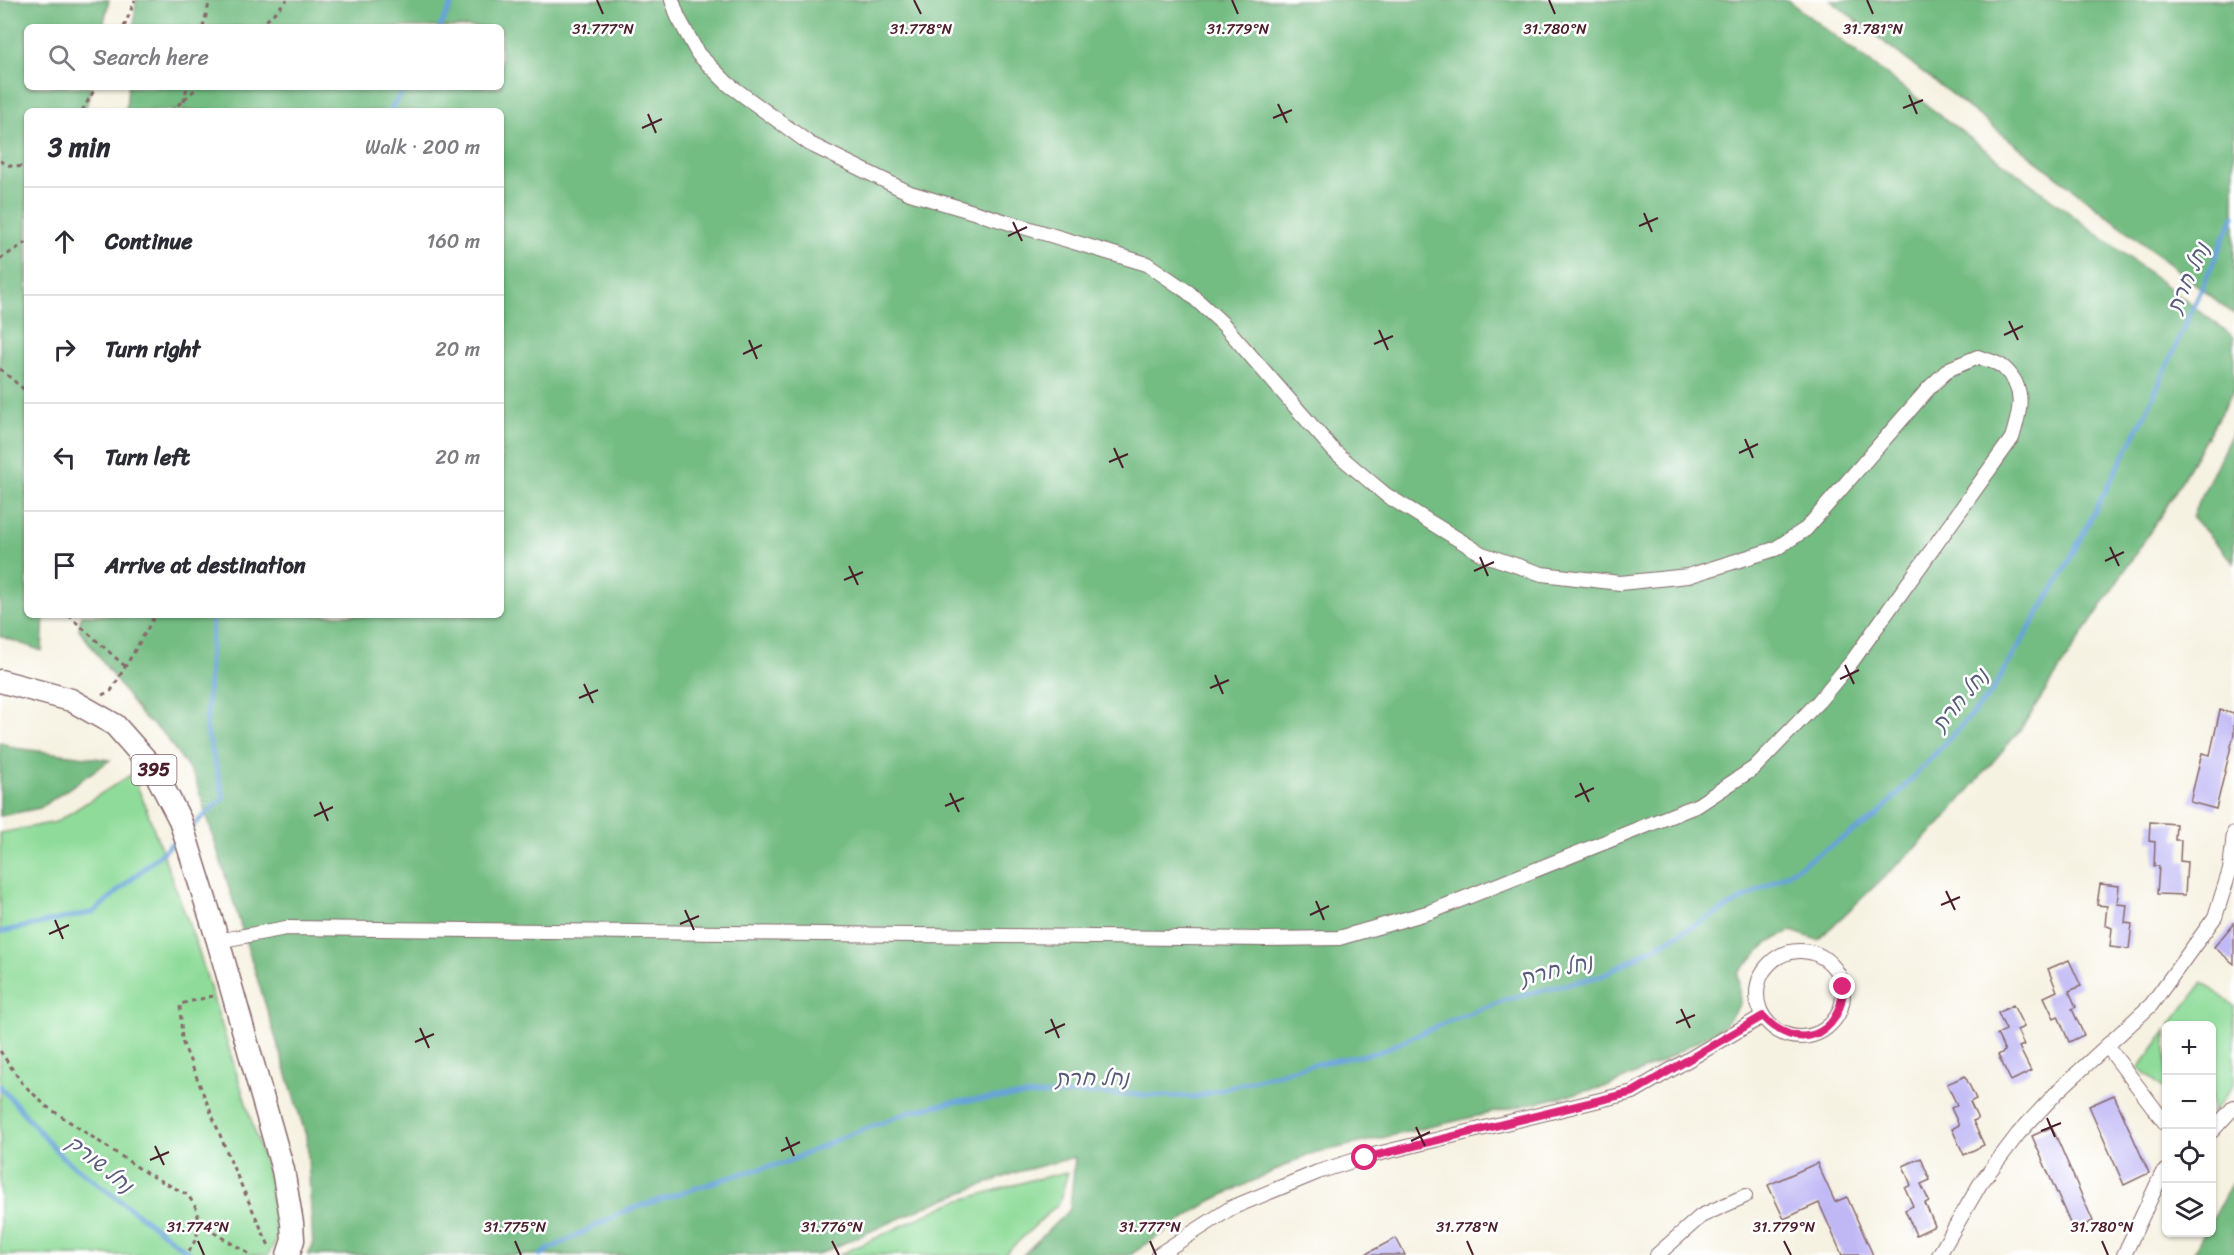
<!DOCTYPE html>
<html lang="en">
<head>
<meta charset="utf-8">
<style>
  body { margin:0; font-family:Sriracha,"Playpen Sans Hebrew",sans-serif; background:#f7f7f7; color:#2b2b33 }
  .controls { position:absolute; right:18px; bottom:18px; display:grid; overflow:hidden; border-radius:9px; box-shadow:0 2px 4px #0004 }
  .controls button { width:54px; height:54px; display:grid; place-items:center; padding:0; border:0; border-bottom:2px solid #e1e1e2; background:#fff; color:#2b2b33; font:30px sans-serif }
  .stop { position:absolute; width:18px; height:18px; margin:-14px; border:4px solid #db2777; border-radius:50%; background:#fff }
  .stop.end { background:#db2777; border-color:#fff; box-shadow:0 2px 6px #0008 }
  .list { margin:0; padding:0; list-style:none }
  h2 { display:flex; justify-content:space-between; align-items:center; height:78px; margin:0; padding:0 24px; font-size:26px }
  h2 small { font-size:20px; font-weight:400; color:#7c7c81 }
  .list li { display:grid; grid-template-columns:39px 1fr auto; gap:18px; align-items:center; box-sizing:border-box; height:108px; padding:0 24px; border-top:2px solid #e1e1e2 }
  .list b { display:block; font-size:22px; white-space:nowrap }
  .list em { font-size:20px; font-style:normal; color:#7c7c81 }
  .icon { flex:none; width:33px; height:33px; fill:none; stroke:currentColor; stroke-width:2; stroke-linecap:round; stroke-linejoin:round }
  .map { position:relative; flex:none; width:2234px; height:1255px; overflow:hidden }
  .search { position:absolute; background:#fff; box-shadow:0 2px 4px #0004; left:24px; top:24px; width:480px; height:66px; display:flex; align-items:center; gap:15px; box-sizing:border-box; padding:0 21px; border-radius:9px; color:#7c7c81; font-size:22px }
  .panel { position:absolute; background:#fff; box-shadow:0 2px 4px #0004; left:24px; top:108px; width:480px; height:510px; border-radius:9px }
  .map>svg:first-child { display:block }
  .green { fill:#8fdc9a; stroke:#6c7e62; stroke-width:1.5 }
  .forest { fill:#73bc82; stroke:#5e6e56; stroke-width:1.5 }
  .lines { fill:none; stroke-linecap:round; stroke-linejoin:round }
  .stream { stroke:#67a4d8; stroke-width:5 }
  .building { fill:#c0b8f5 }
  .street-casing { stroke:#86696b; stroke-width:16 }
  .primary-casing { stroke:#86696b; stroke-width:25 }
  .path { stroke:#86696b; stroke-width:3; stroke-dasharray:4.5 4.5; stroke-linecap:butt }
  .street { stroke:#fff; stroke-width:14 }
  .primary { stroke:#fff; stroke-width:22 }
  .route { stroke:#db2777; stroke-width:8 }
  .ticks { fill:none; stroke:#4a1f2b; stroke-width:2 }
  .labels { text-anchor:middle; dominant-baseline:central; stroke-width:5; stroke-linejoin:round; paint-order:stroke }
  .shield { fill:#fff; stroke:#80626b; stroke-width:1.5 }
  .shield-label { font-size:18px; font-weight:bold; fill:#4a1f2b }
  .water-label { font-size:21px; font-style:italic; fill:#575b79; stroke:#fff }
  .ticks-label { font-size:15px; text-anchor:middle; fill:#4a1f2b; stroke:#fff; stroke-width:5; stroke-linejoin:round; paint-order:stroke }
</style>
</head>
<body>
<div class="map">
<svg width="2234" height="1255" viewBox="0 0 2234 1255">
  <rect width="100%" height="100%" fill="#fff"/>
  <filter id="ink" filterUnits="userSpaceOnUse"><feTurbulence type="fractalNoise" baseFrequency=".0167" numOctaves="2"/><feDisplacementMap in="SourceGraphic" scale="12" xChannelSelector="R" yChannelSelector="G"/><feConvolveMatrix kernelMatrix="1 2 1 2 8 2 1 2 1" color-interpolation-filters="sRGB"/></filter>
  <filter id="wash" filterUnits="userSpaceOnUse"><feTurbulence type="fractalNoise" baseFrequency=".008" numOctaves="4" result="noise"/><feDisplacementMap in="SourceGraphic" scale="24" xChannelSelector="R" yChannelSelector="G"/><feGaussianBlur stdDeviation="1.35" result="paint"/><feColorMatrix in="noise" values="0 0 0 0 0 0 0 0 0 0 0 0 0 0 0 0 0 1.4 0 .05"/><feComposite in="paint" operator="in"/></filter>
  <g filter="url(#wash)">
    <rect width="100%" height="100%" fill="#f6f2e2"/>
    <g class="green">
      <path d="M132,774l13,31 52,141 71,228 9,65 -9,16h-268v-422l56,-11z"/>
      <path d="M2203,982l31,24v79l-22,28v-87l-42,-1z"/>
      <path d="M2166,1031v60l-27,-23z"/>
      <path d="M1068,1172l-9,31 -55,52h-165l112,-52 80,-23z"/>
    </g>
    <g class="forest">
      <path d="M0,0h109l-6,27h-76v60h64l-6,24h-58v504h17l-2,36 -42,-15z"/>
      <path d="M136,0h1651l447,337v53l-69,119 -145,221 -80,94 -122,116 -27,-9 -23,11 -30,31 2,31 -16,22 -63,36 -52,24 -302,69 -96,46 -81,54h-107l47,-46 5,-52 -61,16 -82,31 -115,51h-509l5,-9 -6,-107 -112,-361 -31,-44 -23,-19 -62,-86 2,-14h420v-504h-375l2,-24h373v-60h-367z"/>
      <path d="M1830,0h404v314z"/>
      <path d="M2234,429v134l-42,-47z"/>
      <path d="M0,742l14,6 96,12 -70,48 -40,8z"/>
      <path d="M2234,1179v76h-42l12,-22 8,-1v-12z"/>
    </g>
    <g class="lines">
      <g class="stream">
        <path d="M440,27l14,-27"/>
        <path d="M390,111l15,-24"/>
        <path d="M189,829l35,-31 -18,-71 7,-112"/>
        <path d="M0,932l94,-20 86,-75"/>
        <path d="M0,1086l61,70 131,99"/>
        <path d="M541,1255l5,-4 79,-40 118,-38 42,-10 58,-26 67,-25 42,-10 67,-6 68,-3 108,4 111,-31 73,-14 70,-31 59,-22 96,-24 175,-96 97,-62 113,-121 72,-120 85,-163 88,-197"/>
      </g>
    </g>
    <g id="blocks">
      <g class="building">
        <path d="M2220,710l14,4v20l-18,75 -26,-7 12,-49 8,2z"/>
        <path d="M2150,822l26,2 -1,16h6l-1,21 7,1 -2,33 -28,-1 2,-28h-5l1,-24 -6,-1z"/>
        <path d="M2100,884l19,2 -2,18 10,1 -2,18 7,1 -3,25 -19,-2 2,-19 -7,-3 2,-19 -10,-1z"/>
        <path d="M2234,923v41l-20,-17z"/>
        <path d="M2069,960l12,26 -12,5 7,16 -4,2 12,26 -15,7 -11,-26 -4,2 -10,-21 13,-6 -9,-22z"/>
        <path d="M2013,1005l11,22 -7,3 7,15 -5,2 12,24 -20,10 -13,-26 7,-4 -8,-17 9,-4 -8,-17z"/>
        <path d="M1965,1076l11,23 -6,3 8,17 -5,2 11,24 -20,10 -12,-26 7,-4 -8,-17 6,-3 -10,-21z"/>
        <path d="M2114,1095l35,78 -25,12 -35,-79z"/>
        <path d="M2052,1127l41,94 -20,9 -41,-94z"/>
        <path d="M1921,1158l9,22 -9,4 8,17 -4,2 10,23 -19,9 -11,-25 8,-4 -8,-18 6,-3 -8,-19z"/>
        <path d="M1817,1163l18,39 12,-5 26,58h-31l-23,-52 -35,16 -16,-34z"/>
        <path d="M1396,1238l9,17h-41z"/>
      </g>
    </g>
  </g>
  <g filter="url(#ink)">
    <use href="#blocks" fill-opacity="0" stroke="#86696b" stroke-width="1.5"/>
    <g class="lines">
      <g class="street-casing">
        <g id="street">
          <path d="M218,941l68,-13 980,11 73,-1 91,-26 268,-107 56,-37 65,-67 34,-41 159,-222c8,-26 15,-49 -8,-70 -6,-6 -18,-8 -26,-11l-29,12 -20,19 -123,141 -31,20 -87,27 -68,7 -78,-9 -60,-20 -96,-59 -52,-44 -111,-127 -35,-32 -41,-28 -237,-71 -100,-49 -82,-60 -30,-30 -20,-37 -6,-17"/>
          <circle cx="1800" cy="994" r="43"/>
          <path d="M2107,1046l59,78"/>
          <path d="M2212,1131l22,-24"/>
          <path d="M1158,1255l73,-47 87,-36 47,-15 268,-65 130,-76"/>
          <path d="M1657,1255l44,-39 44,-20"/>
          <path d="M1939,1255l41,-71 38,-50 42,-45 91,-84 64,-88 15,-47 4,-37"/>
          <path d="M2124,1255l38,-81 4,-3"/>
        </g>
      </g>
      <g class="primary-casing">
        <path id="primary" d="M0,681l71,19 44,25 38,43 27,52 38,121 65,229 9,53 1,17 -5,15"/>
      </g>
      <g class="path">
        <path d="M124,27l11,-27"/>
        <path d="M203,27l7,-27"/>
        <path d="M260,27l27,-27"/>
        <path d="M82,111l14,-24"/>
        <path d="M171,111l27,-24"/>
        <path d="M184,111v-11l3,-13"/>
        <path d="M0,161l13,6 14,-1"/>
        <path d="M0,259l27,-17"/>
        <path d="M0,369l27,23"/>
        <path d="M68,615l57,51"/>
        <path d="M102,695l9,-4 41,-70 2,-6"/>
        <path d="M213,996l-33,8 2,37 51,126 37,81"/>
        <path d="M0,1051l22,32 24,23 100,67 42,22 10,16 -1,26 -10,18"/>
        <path d="M198,1223l53,32"/>
      </g>
      <use href="#street" class="street"/>
      <use href="#primary" class="primary"/>
    </g>
  </g>
  <g class="lines" filter="url(#ink)">
    <path class="route" d="M1365,1158l268,-66 130,-76c33,38 79,20 80,-29"/>
  </g>
  <path class="ticks" d="M597,0l6,14M914,0l7,14M1232,0l6,14M1549,0l6,14M1867,0l6,14M1909,95l8,19M1278,104l9,19M1903,108l20,-8M648,114l8,19M1273,118l19,-8M642,128l20,-9M1644,213l8,19M1013,222l9,19M1639,226l19,-8M1008,236l19,-9M2009,321l9,19M1379,330l9,20M2004,335l19,-9M749,340l8,19M1374,344l19,-8M743,354l19,-9M1745,439l8,19M1114,448l9,20M1739,453l19,-9M1109,462l19,-8M2110,547l9,19M1480,557l8,19M2105,561l19,-9M849,566l9,19M1474,571l20,-9M844,580l19,-8M1845,665l9,19M1215,675l8,19M1840,679l19,-9M584,684l9,19M1210,688l19,-8M579,698l19,-8M1580,783l9,19M950,793l9,19M1575,797l19,-9M320,802l8,19M945,806l19,-8M314,816l19,-9M1946,891l9,19M1316,901l8,19M1941,905l19,-8M685,910l9,20M1310,915l19,-9M55,920l8,19M680,924l19,-8M49,934l20,-9M1681,1009l9,19M1051,1019l8,19M1676,1023l19,-8M420,1028l9,20M1045,1033l20,-9M415,1042l19,-8M2047,1118l8,19M1416,1127l9,19M2041,1131l20,-8M786,1137l8,19M1411,1141l19,-9M155,1146l9,19M781,1151l19,-9M150,1160l19,-8M198,1241l6,14M515,1241l6,14M832,1241l7,14M1150,1241l6,14M1467,1241l6,14M1784,1241l7,14M2102,1241l6,14"/>
  <g class="labels">
    <rect class="shield" x="131.5" y="755" width="45" height="30" rx="4.5"/>
    <g class="shield-label">
      <text x="154" y="770">395</text>
    </g>
    <g class="water-label">
      <text transform="translate(2188 278) rotate(-66)">נחל חרת</text>
      <text transform="translate(1960 700) rotate(-50)">נחל חרת</text>
      <text transform="translate(1556 970) rotate(-14)">נחל חרת</text>
      <text x="1092" y="1078">נחל חרת</text>
      <text transform="translate(100 1164) rotate(39)">נחל שורק</text>
    </g>
  </g>
  <g class="ticks-label">
    <text x="603" y="34">31.777°N</text>
    <text x="921" y="34">31.778°N</text>
    <text x="1238" y="34">31.779°N</text>
    <text x="1555" y="34">31.780°N</text>
    <text x="1873" y="34">31.781°N</text>
    <text x="198" y="1232">31.774°N</text>
    <text x="515" y="1232">31.775°N</text>
    <text x="832" y="1232">31.776°N</text>
    <text x="1150" y="1232">31.777°N</text>
    <text x="1467" y="1232">31.778°N</text>
    <text x="1784" y="1232">31.779°N</text>
    <text x="2102" y="1232">31.780°N</text>
  </g>
</svg>
<div class="controls">
<button>+</button>
<button>−</button>
<button><svg class="icon" aria-label="locate" viewBox="0 0 24 24"><circle cx="12" cy="12" r="6"/><path d="M12 2v4M12 18v4M2 12h4M18 12h4"/></svg></button>
<button><svg class="icon" aria-label="layers" viewBox="0 0 24 24"><path d="M12 4l9 5-9 5-9-5zM3 14l9 5 9-5"/></svg></button>
</div>
<div class="stop" style="left:1365px;top:1158px"></div>
<div class="stop end" style="left:1843px;top:987px"></div>
<div class="search"><svg class="icon" aria-label="search" viewBox="0 0 24 24"><circle cx="10" cy="10" r="6"/><path d="M15 15l6 6"/></svg>Search here</div>
<section class="panel">
<h2>3 min<small>Walk · 200 m</small></h2>
<ul class="list">
<li><svg class="icon" aria-label="ahead" viewBox="0 0 24 24"><path d="M12 20V5M6 11l6-6 6 6"/></svg><div><b>Continue</b></div><em>160 m</em></li>
<li><svg class="icon" aria-label="right" viewBox="0 0 24 24"><path d="M7 20v-9h11M14 6l5 5-5 5"/></svg><div><b>Turn right</b></div><em>20 m</em></li>
<li><svg class="icon" aria-label="left" viewBox="0 0 24 24"><path d="M17 20v-9H6M10 6l-5 5 5 5"/></svg><div><b>Turn left</b></div><em>20 m</em></li>
<li><svg class="icon" aria-label="arrive" viewBox="0 0 24 24"><path d="M6 21V4h12l-3 4 3 4H6"/></svg><div><b>Arrive at destination</b></div></li>
</ul>
</section>
</div>
</body>
</html>
